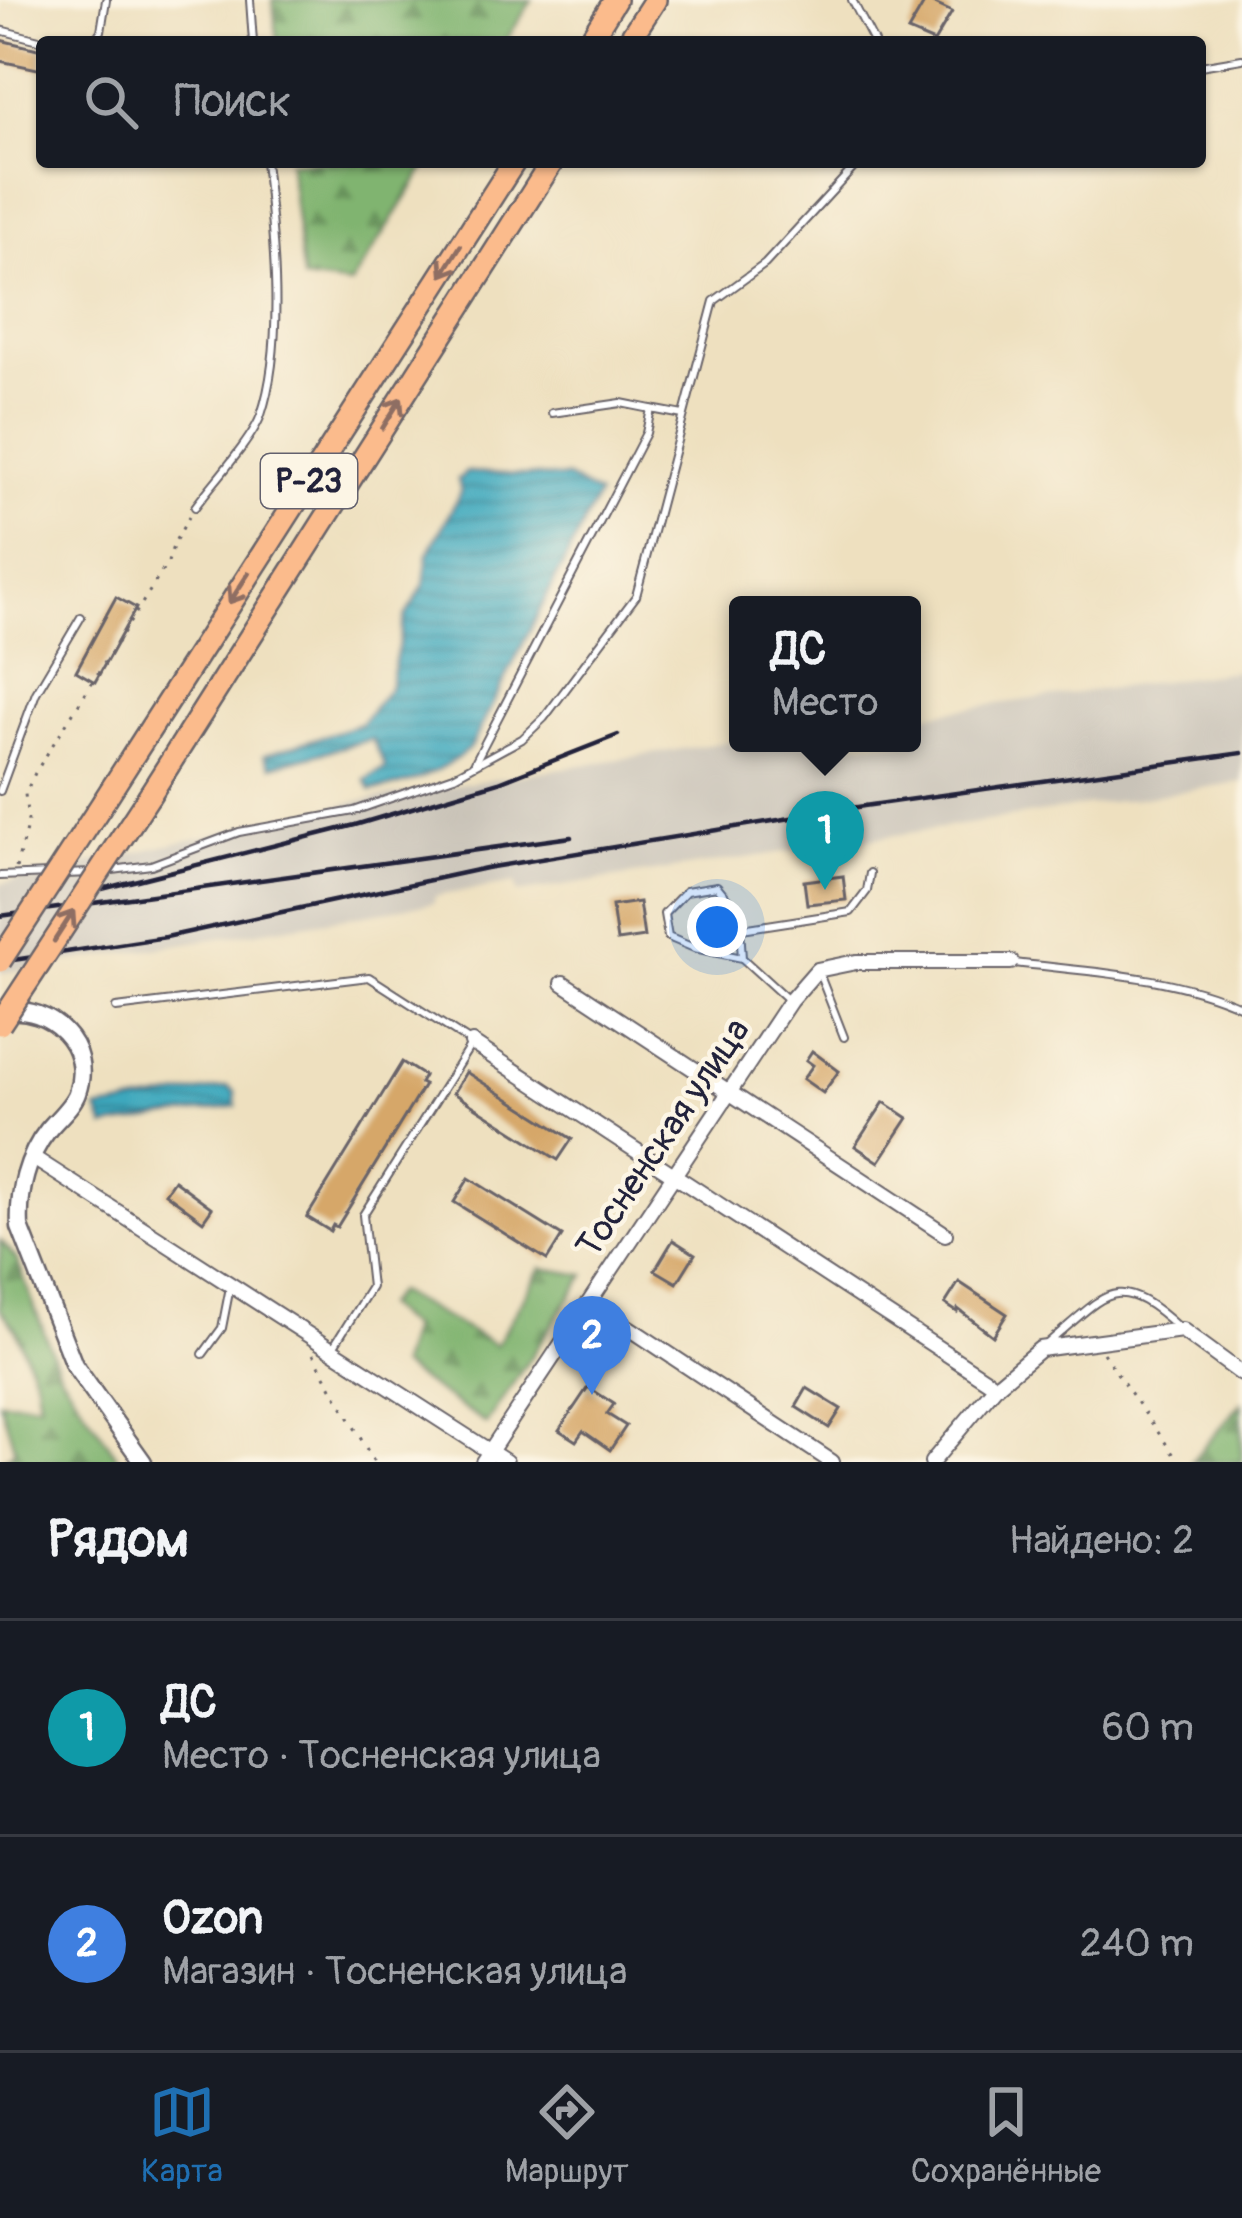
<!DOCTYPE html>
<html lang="ru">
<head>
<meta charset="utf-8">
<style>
  body { margin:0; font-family:Pangolin,sans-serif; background:#20242c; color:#f1f3f6 }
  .you { position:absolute; left:717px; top:927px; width:42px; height:42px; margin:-30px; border:9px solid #fff; border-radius:50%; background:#1a73e8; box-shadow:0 0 0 18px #1a73e833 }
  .badge { display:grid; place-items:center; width:78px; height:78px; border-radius:50%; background:#1f6fb2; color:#fff; font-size:39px; font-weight:700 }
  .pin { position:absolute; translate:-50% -99px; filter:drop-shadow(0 3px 6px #0008) }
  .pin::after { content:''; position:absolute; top:63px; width:42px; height:36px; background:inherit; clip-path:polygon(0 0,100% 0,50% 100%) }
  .popup { position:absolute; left:729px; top:596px; width:192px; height:156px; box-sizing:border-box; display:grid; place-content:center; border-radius:12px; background:#171b24; filter:drop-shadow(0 3px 9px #0005); font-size:39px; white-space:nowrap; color:#9ea1a6 }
  .popup b { font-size:45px; color:#f1f3f6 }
  .popup::after { content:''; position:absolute; left:50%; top:100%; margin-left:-24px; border:24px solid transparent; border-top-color:#171b24 }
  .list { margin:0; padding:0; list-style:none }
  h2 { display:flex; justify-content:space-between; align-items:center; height:156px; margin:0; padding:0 48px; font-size:51px }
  h2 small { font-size:39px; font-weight:400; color:#9ea1a6 }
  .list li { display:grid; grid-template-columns:78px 1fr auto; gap:36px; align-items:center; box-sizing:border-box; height:216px; padding:0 48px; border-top:3px solid #363941 }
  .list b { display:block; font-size:45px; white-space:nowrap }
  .list p { margin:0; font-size:39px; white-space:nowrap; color:#9ea1a6 }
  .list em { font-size:39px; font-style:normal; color:#9ea1a6 }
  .icon { flex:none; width:66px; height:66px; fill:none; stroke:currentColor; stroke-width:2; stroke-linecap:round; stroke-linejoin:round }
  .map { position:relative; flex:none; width:1242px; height:1462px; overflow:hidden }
  .search { position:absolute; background:#171b24; box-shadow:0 3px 9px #0004; left:36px; right:36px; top:36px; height:132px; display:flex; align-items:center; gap:30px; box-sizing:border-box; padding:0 42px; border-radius:12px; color:#9ea1a6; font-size:45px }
  .sheet { height:588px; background:#171b24 }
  nav { display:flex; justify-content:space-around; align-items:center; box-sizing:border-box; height:168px; border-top:3px solid #363941; background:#171b24; font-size:33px; color:#9ea1a6 }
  nav a { display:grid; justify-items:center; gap:6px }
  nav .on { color:#1f6fb2 }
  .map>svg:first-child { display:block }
  .railway { fill:#c9c3b8 }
  .forest { fill:url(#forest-firs); stroke:#516b55; stroke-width:3 }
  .water { fill:url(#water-rules); stroke:#30657c; stroke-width:3 }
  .building { fill:#d6a769 }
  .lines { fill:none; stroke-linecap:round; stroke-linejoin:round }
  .service-casing { stroke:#696469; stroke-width:10 }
  .minor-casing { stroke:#696469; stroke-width:18 }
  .tertiary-casing { stroke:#696469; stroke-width:21 }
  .trunk-casing { stroke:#696469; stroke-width:26 }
  .path { stroke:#696469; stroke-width:3; stroke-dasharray:3 9; stroke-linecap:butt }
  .service { stroke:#fff; stroke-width:6 }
  .minor { stroke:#fff; stroke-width:14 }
  .tertiary { stroke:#fff; stroke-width:16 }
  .trunk { stroke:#fbbb8c; stroke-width:21 }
  .rail { stroke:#22223b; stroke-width:4.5 }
  .trunk-bridge-casing { stroke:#696469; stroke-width:26; stroke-linecap:butt }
  .trunk-bridge { stroke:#fbbb8c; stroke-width:21 }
  .oneway { stroke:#8e6e64 }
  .labels { text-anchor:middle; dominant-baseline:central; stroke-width:9; stroke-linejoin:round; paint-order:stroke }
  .shield { fill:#fcf5e5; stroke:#63616e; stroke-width:3 }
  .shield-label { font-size:33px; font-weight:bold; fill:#22223b }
  .street-label { font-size:36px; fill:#22223b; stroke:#fcf5e5 }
</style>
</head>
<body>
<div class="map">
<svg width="1242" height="1462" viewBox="0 0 1242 1462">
  <defs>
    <pattern id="forest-firs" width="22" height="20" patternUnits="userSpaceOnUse" patternTransform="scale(3)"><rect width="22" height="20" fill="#80b46f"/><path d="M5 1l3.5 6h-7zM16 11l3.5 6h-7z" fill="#68925c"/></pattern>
    <pattern id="water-rules" width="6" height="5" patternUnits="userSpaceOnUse" patternTransform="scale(3)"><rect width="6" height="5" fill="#3ea8bd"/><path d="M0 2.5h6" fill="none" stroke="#34889b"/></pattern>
  </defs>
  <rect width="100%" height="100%" fill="#fcf5e5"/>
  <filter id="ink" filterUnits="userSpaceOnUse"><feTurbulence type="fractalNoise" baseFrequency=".00833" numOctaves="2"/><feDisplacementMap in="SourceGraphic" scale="24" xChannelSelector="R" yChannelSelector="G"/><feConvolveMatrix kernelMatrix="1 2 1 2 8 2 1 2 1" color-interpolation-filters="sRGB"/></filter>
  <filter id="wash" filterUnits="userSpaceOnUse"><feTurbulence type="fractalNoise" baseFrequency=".004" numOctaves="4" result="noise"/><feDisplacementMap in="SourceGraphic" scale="48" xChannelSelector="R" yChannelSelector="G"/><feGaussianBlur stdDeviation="2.7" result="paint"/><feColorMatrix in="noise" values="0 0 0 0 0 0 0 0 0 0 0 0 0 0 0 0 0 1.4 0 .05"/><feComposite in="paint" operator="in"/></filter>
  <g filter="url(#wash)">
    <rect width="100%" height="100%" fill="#eee0bf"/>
    <path class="railway" d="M1242,670v112l-725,111 -2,-10 -80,13 -1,7 -434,70v-89l358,-83 380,-61v3h174v-27z"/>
    <g class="forest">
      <path d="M273,0h259l-27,42h-228z"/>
      <path d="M289,162h140l-78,123 -48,-6z"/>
      <path d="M0,1240l17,20 42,112 62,90h-121l15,-12 -15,-49 39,2 -3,-22 -21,-53 -15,-19z"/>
      <path d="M541,1268l44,7 -99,149 -87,-58 11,-38 -26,-22 12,-14 100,53z"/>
      <path d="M1241,1404l1,58h-51z"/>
    </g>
    <g class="water">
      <path d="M467,472l100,6 31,17 -127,252c-27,24 -64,40 -100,43l-6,-10 21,-13 -14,-28 -101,27 -7,-11 97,-31 28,-36 16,-71 19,-32 4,-31 33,-62 -3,-13z"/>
      <path d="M228,1087l7,5 1,14 -131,21 -7,-17z"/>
    </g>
    <g id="blocks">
      <g class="building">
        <path d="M926,0l26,12 -18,30 -26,-11z"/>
        <path d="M0,40l42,10v20l-42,-9z"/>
        <path d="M116,597l20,11 -41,74 -19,-11z"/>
        <path d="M843,876l3,24 -39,4 -3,-23z"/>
        <path d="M639,902l5,35 -27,4 -5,-35z"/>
        <path d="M812,1051l27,20 -16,22 -20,-14 10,-14 -7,-5z"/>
        <path d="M402,1062l22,14 -4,7 4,2 -87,142 -4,-2 -3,6 -23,-14z"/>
        <path d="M466,1072l106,67 -14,21 -105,-67z"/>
        <path d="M884,1102l24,16 -29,44 -24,-16z"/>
        <path d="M469,1178l93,58 -15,24 -93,-58z"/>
        <path d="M174,1180l38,28 -9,13 -38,-28z"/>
        <path d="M673,1240l22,14 -18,29 -22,-13z"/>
        <path d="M959,1282l48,32 -14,22 -35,-27 -1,3 -12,-8z"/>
        <path d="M588,1387l26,17 -7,10 19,12 -16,24 -27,-19 -7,10 -17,-11z"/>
        <path d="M807,1388l34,21 -12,19 -33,-21z"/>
      </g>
    </g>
  </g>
  <g filter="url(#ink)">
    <use href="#blocks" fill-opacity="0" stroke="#696469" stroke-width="3"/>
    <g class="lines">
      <g class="service-casing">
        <g id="service">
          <path d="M250,0l3,42"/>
          <path d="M852,0l22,42"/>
          <path d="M0,30l47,12"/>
          <path d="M93,42l8,-11 5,-31"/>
          <path d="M1200,66l42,-7"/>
          <path d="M651,409l32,6"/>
          <path d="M195,507c16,-22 58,-68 66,-92 24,-71 13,-179 4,-253"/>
          <path d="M475,762l171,-329 5,-24 -30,-6 -69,10"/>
          <path d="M0,791l36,-98 45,-76"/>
          <path d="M105,871l46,-6 88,-33 115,-21 100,-35 68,-37 22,-21 92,-122 78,-295 51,-37 94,-102"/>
          <path d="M64,874l28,-1"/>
          <path d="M0,876l50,-2"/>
          <path d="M742,929l109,-17 16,-21 3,-18"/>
          <path d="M742,958l-3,-45 -22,-27 -31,5 -22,23 4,23 26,11 48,10 45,41"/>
          <path d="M1015,963c76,9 157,12 227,44"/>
          <path d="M819,973l25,64"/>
          <path d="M116,1008l253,-31 103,66 -109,172 8,72 -39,62"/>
          <path d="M1048,1343c59,-49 67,-74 131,-15"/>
          <path d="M203,1354l19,-26 8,-41"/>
        </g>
      </g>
      <g class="minor-casing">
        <g id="minor">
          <path d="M563,983l382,251"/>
          <path d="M472,1043l524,343"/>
          <path d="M32,1157l474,305"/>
          <path d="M590,1302l242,160"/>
          <path d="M483,1462l307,-461 27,-31 39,-8h155"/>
          <path d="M932,1462l64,-76 44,-37 142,-19 60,44"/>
        </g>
      </g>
      <g class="tertiary-casing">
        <path id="tertiary" d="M5,1011c45,-6 89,34 72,82 -4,12 -20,26 -29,37 -21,26 -30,63 -28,97l54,138 69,97"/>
      </g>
      <g class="trunk-casing">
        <g id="trunk">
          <path d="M589,42l26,-42"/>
          <path d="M628,42l27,-42"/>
          <path d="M149,796l403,-634"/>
          <path d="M104,801l410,-639"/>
        </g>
      </g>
      <g class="path">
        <path d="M16,868l12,-46 -3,-28 10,-21 133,-211 6,-19 15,-26"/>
        <path d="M1103,1353l71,102 -3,7"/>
        <path d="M313,1354l61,108"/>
      </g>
      <use href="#service" class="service"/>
      <use href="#minor" class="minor"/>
      <use href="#tertiary" class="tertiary"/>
      <use href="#trunk" class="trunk"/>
      <g class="rail">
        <path d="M102,889l253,-64 144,-43 119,-47"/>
        <path d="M0,916l571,-79"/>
        <path d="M0,962l166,-25 320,-69 378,-62 378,-53"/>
      </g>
      <g class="trunk-bridge-casing">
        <g id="trunk-bridge">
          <path d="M0,961l104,-160"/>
          <path d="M0,1024l149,-228"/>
        </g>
      </g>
      <use href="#trunk-bridge" class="trunk-bridge"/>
    </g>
    <defs><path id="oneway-shaft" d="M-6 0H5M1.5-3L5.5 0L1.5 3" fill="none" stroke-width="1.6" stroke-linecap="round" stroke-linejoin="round" transform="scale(3)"/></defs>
    <g class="oneway">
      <use href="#oneway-shaft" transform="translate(451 261) rotate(122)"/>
      <use href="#oneway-shaft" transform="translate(392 413) rotate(-58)"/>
      <use href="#oneway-shaft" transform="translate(239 588) rotate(123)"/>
      <use href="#oneway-shaft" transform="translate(64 926) rotate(-57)"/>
    </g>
  </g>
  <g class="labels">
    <rect class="shield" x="261" y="454" width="96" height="54" rx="9"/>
    <g class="shield-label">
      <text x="309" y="481">Р-23</text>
    </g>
    <g class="street-label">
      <text transform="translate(663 1138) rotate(-56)">Тосненская улица</text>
    </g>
  </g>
</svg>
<div class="you"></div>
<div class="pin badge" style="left:825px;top:890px;background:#0f9aa8">1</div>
<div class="popup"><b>ДС</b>Место</div>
<div class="pin badge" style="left:592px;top:1395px;background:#3f7fe0">2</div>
<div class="search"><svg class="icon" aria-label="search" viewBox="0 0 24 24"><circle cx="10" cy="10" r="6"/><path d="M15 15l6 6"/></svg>Поиск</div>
</div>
<section class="sheet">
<h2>Рядом<small>Найдено: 2</small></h2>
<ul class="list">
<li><span class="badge" style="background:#0f9aa8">1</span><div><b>ДС</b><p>Место · Тосненская улица</p></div><em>60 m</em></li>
<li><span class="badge" style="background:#3f7fe0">2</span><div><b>Ozon</b><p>Магазин · Тосненская улица</p></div><em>240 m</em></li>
</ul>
</section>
<nav>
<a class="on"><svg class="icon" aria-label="map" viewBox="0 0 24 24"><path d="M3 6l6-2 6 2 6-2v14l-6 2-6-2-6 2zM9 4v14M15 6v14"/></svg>Карта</a>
<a><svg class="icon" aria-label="directions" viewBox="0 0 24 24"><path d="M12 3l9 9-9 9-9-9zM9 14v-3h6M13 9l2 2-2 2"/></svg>Маршрут</a>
<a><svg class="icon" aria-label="saved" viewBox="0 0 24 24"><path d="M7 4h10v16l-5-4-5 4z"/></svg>Сохранённые</a>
</nav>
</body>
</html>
